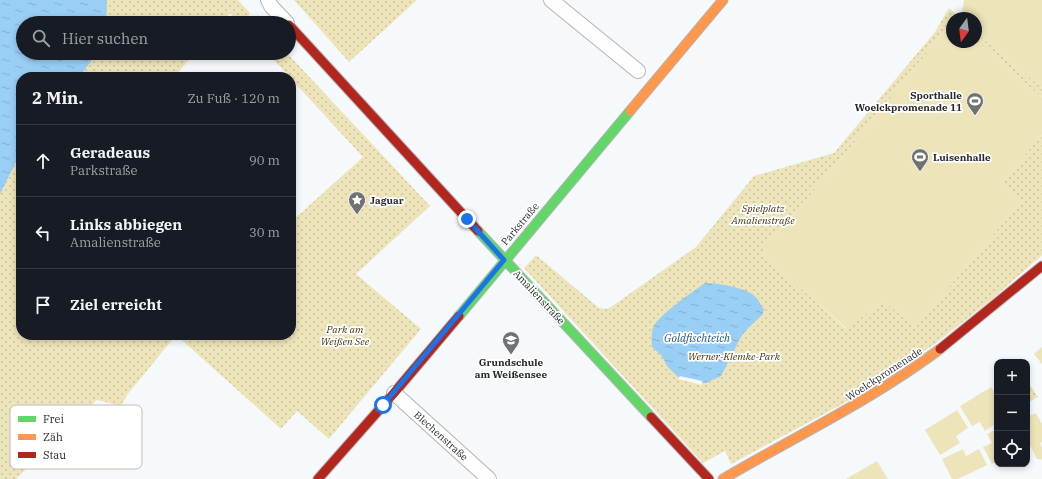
<!DOCTYPE html>
<html lang="de">
<head>
<meta charset="utf-8">
<style>
  body { margin:0; font-family:"IBM Plex Serif",serif; background:#20242c; color:#f1f3f6 }
  .controls { position:absolute; right:12px; bottom:12px; display:grid; overflow:hidden; border-radius:8px; box-shadow:0 2px 6px #0003 }
  .controls button { width:36px; height:36px; display:grid; place-items:center; padding:0; border:0; border-bottom:1px solid #363941; background:#171b24; color:#f1f3f6; font:20px sans-serif }
  .compass { position:absolute; left:946px; top:12px; width:36px; height:36px; border-radius:50%; background:#171b24; box-shadow:0 2px 6px #0003; rotate:194deg }
  .stop { position:absolute; width:12px; height:12px; margin:-9px; border:3px solid #1a73e8; border-radius:50%; background:#fff }
  .stop.end { background:#1a73e8; border-color:#fff; box-shadow:0 1px 4px #0008 }
  .list { margin:0; padding:0; list-style:none }
  h2 { display:flex; justify-content:space-between; align-items:center; height:52px; margin:0; padding:0 16px; font-size:17px }
  h2 small { font-size:13px; font-weight:400; color:#9ea1a6 }
  .list li { display:grid; grid-template-columns:26px 1fr auto; gap:12px; align-items:center; box-sizing:border-box; height:72px; padding:0 16px; border-top:1px solid #363941 }
  .list b { display:block; font-size:15px; white-space:nowrap }
  .list p { margin:0; font-size:13px; white-space:nowrap; color:#9ea1a6 }
  .list em { font-size:13px; font-style:normal; color:#9ea1a6 }
  .icon { flex:none; width:22px; height:22px; fill:none; stroke:currentColor; stroke-width:2; stroke-linecap:round; stroke-linejoin:round }
  .map { position:relative; flex:none; width:1042px; height:479px; overflow:hidden }
  .search { position:absolute; background:#171b24; box-shadow:0 2px 6px #0003; left:16px; top:16px; width:280px; height:44px; display:flex; align-items:center; gap:10px; box-sizing:border-box; padding:0 14px; border-radius:22px; color:#9ea1a6; font-size:15px }
  .panel { position:absolute; background:#171b24; box-shadow:0 2px 6px #0003; left:16px; top:72px; width:280px; height:268px; border-radius:16px }
  .map>svg:first-child { display:block }
  .grass { fill:#ede4b9 }
  .park { fill:url(#park-dots) }
  .water { fill:url(#water-ripples) }
  .pier { fill:#f6f9fb }
  .lines { fill:none; stroke-linecap:round; stroke-linejoin:round }
  .street-casing { stroke:#b3b5b7; stroke-width:16 }
  .fast-casing { stroke:#b3b5b7; stroke-width:11 }
  .slow-casing { stroke:#b3b5b7; stroke-width:11 }
  .jam-casing { stroke:#b3b5b7; stroke-width:11 }
  .street { stroke:#fefefe; stroke-width:14 }
  .fast { stroke:#63d668; stroke-width:9 }
  .slow { stroke:#ff974d; stroke-width:9 }
  .jam { stroke:#b3261e; stroke-width:9 }
  .route { stroke:#1a73e8; stroke-width:5 }
  .labels { text-anchor:middle; dominant-baseline:central; stroke-width:3.5; stroke-linejoin:round; paint-order:stroke }
  .poi-label { font-size:10px; font-weight:bold; fill:#262829; stroke:#fff; text-anchor:start }
  .park-label { font-size:10px; font-style:italic; fill:#403712; stroke:#fff }
  .street-label { font-size:10px; fill:#262829; stroke:#fff }
  .water-label { font-size:11px; font-style:italic; fill:#265b80; stroke:#fff }
  .key { fill:#fff; stroke:#bebebf; stroke-width:1 }
  .key-label { font-size:11px; fill:#262829 }
</style>
</head>
<body>
<div class="map">
<svg width="1042" height="479" viewBox="0 0 1042 479">
  <defs>
    <pattern id="park-dots" width="8" height="8" patternUnits="userSpaceOnUse"><rect width="8" height="8" fill="#ede4b9"/><path d="M2 2h.1M6 6h.1" fill="none" stroke="#cbc49f" stroke-width="1.8" stroke-linecap="round"/></pattern>
    <pattern id="water-ripples" width="26" height="14" patternUnits="userSpaceOnUse"><rect width="26" height="14" fill="#99cef5"/><path d="M2 4q2-2 4 0t4 0M15 11q2-2 4 0t4 0" fill="none" stroke="#84b1d2"/></pattern>
  </defs>
  <rect width="100%" height="100%" fill="#f6f9fb"/>
  <g class="grass">
    <path d="M964,0h78v88l-66,-55v-15h-12l-2,-6z"/>
    <path d="M952,29v13h24v-1l66,56v38l-41,49 21,17 -107,126 -31,-26 -37,28 -37,-33 -43,-35 -3,-10 1,-4 75,-87 103,-127z"/>
    <path d="M1042,347v17l-8,-10z"/>
    <path d="M991,387l6,9v27l-12,8 -5,-9 -8,4 -12,-20z"/>
    <path d="M957,410l11,18 -12,8 4,7 -20,12 -15,-25z"/>
    <path d="M1036,413l6,11v18l-2,1 2,5v11l-2,1 -1,-1h-2l-10,-20v-22z"/>
    <path d="M997,429v32l-5,3 -9,-17 9,-4 -5,-9z"/>
    <path d="M963,449l3,7 13,-7 8,16 -29,14h-6l-10,-20z"/>
    <path d="M877,461l11,18h-42z"/>
  </g>
  <g class="park">
    <path d="M0,0h238l12,13 -5,10h-6l-9,-10 -9,10h-198v30h172l-21,24h-153v258h155l-49,60 -6,11 -24,-6 -81,79h-16z"/>
    <path d="M294,0h123l-68,62z"/>
    <path d="M949,8l11,10h-8v11l-9,4 -103,127 -75,87 -1,4 3,10 43,35 36,33 38,-28 31,26 107,-126 -21,-17 41,-49v120l-50,44 -56,44 -86,57 -119,64 -6,-13 -22,12 -179,-195 12,-13 63,53 7,1 5,-2 85,-60 58,-71 80,-23 101,-121z"/>
    <path d="M976,33l66,55v9l-66,-56z"/>
    <path d="M267,53h20l143,153 -74,68 65,55 -92,110 -32,-28 -16,18 -105,-94h115v-113l72,-65 -72,-78v-2h-1z"/>
    <path d="M1030,385l8,12 -10,6 -1,-16z"/>
  </g>
  <g class="water">
    <path d="M0,0h107l-1,23h-83v30h74l-18,24h-58v75l-21,42z"/>
    <path d="M705,283c14,0 35,4 47,11 6,4 9,11 12,16l-2,5 -14,13 -7,9 -20,39 -15,7h-3l-25,-6 -11,-11 -5,-10 -10,-9c0,-6 -1,-14 1,-19 4,-12 41,-37 52,-45z"/>
  </g>
  <path class="pier" d="M680,376l22,5v4l-24,-6z"/>
  <g class="lines">
    <g class="street-casing">
      <g id="street">
        <path d="M268,0l3,6 16,17"/>
        <path d="M551,0l87,71"/>
        <path d="M394,393l95,86"/>
      </g>
    </g>
    <g class="fast-casing">
      <g id="fast">
        <path d="M478,231l173,186"/>
        <path d="M459,316l171,-205"/>
      </g>
    </g>
    <g class="slow-casing">
      <g id="slow">
        <path d="M630,111l93,-111"/>
        <path d="M723,479c73,-43 149,-79 217,-130"/>
      </g>
    </g>
    <g class="jam-casing">
      <g id="jam">
        <path d="M289,25l189,206"/>
        <path d="M940,349l102,-83"/>
        <path d="M651,417l58,62"/>
        <path d="M318,479l76,-86 65,-77"/>
      </g>
    </g>
    <use href="#street" class="street"/>
    <use href="#fast" class="fast"/>
    <use href="#slow" class="slow"/>
    <use href="#jam" class="jam"/>
  </g>
  <g class="lines">
    <path class="route" d="M383,405l121,-145 -37,-41"/>
  </g>
  <defs>
    <g id="stadium-pin" transform="scale(0.9)"><path d="M0 17L-7.5 6A9.5 9.5 0 1 1 7.5 6Z" fill="#6f7172" stroke="#fff"/><path d="M0-5a6.5 5 0 1 0 0 10a6.5 5 0 1 0 0-10ZM-3.5-1.8h7v3.6h-7Z" fill="#fff"/></g>
    <g id="sight-pin" transform="scale(0.9)"><path d="M0 17L-7.5 6A9.5 9.5 0 1 1 7.5 6Z" fill="#6f7172" stroke="#fff"/><path d="M0-6L1.8-2.2L6-1.7L2.9 1.2L3.7 5.4L0 3.3L-3.7 5.4L-2.9 1.2L-6-1.7L-1.8-2.2Z" fill="#fff"/></g>
    <g id="school-pin" transform="scale(0.9)"><path d="M0 17L-7.5 6A9.5 9.5 0 1 1 7.5 6Z" fill="#6f7172" stroke="#fff"/><path d="M0-5L7-2L0 1L-7-2ZM-4 1L0 2.5L4 1V4Q0 6-4 4Z" fill="#fff"/></g>
  </defs>
  <g fill-rule="evenodd">
    <use href="#stadium-pin" x="975" y="101"/>
    <use href="#stadium-pin" x="920" y="157"/>
    <use href="#sight-pin" x="357" y="200"/>
    <use href="#school-pin" x="511" y="340"/>
  </g>
  <g class="labels">
    <g class="poi-label">
      <text x="962" y="95" text-anchor="end">Sporthalle<tspan x="962" dy="12">Woelckpromenade 11</tspan></text>
      <text x="933" y="157">Luisenhalle</text>
      <text x="370" y="200">Jaguar</text>
      <text x="511" y="362" text-anchor="middle">Grundschule<tspan x="511" dy="12">am Weißensee</tspan></text>
    </g>
    <g class="park-label">
      <text x="763" y="208">Spielplatz<tspan x="763" dy="12">Amalienstraße</tspan></text>
      <text x="345" y="329">Park am<tspan x="345" dy="12">Weißen See</tspan></text>
      <text x="734" y="356">Werner-Klemke-Park</text>
    </g>
    <g class="street-label">
      <text transform="translate(520 224) rotate(-50)">Parkstraße</text>
      <text transform="translate(539 297) rotate(47)">Amalienstraße</text>
      <text transform="translate(884 374) rotate(-33)">Woelckpromenade</text>
      <text transform="translate(441 436) rotate(42)">Blechenstraße</text>
    </g>
    <g class="water-label">
      <text x="697" y="338">Goldfischteich</text>
    </g>
  </g>
  <rect x="10" y="405" width="132" height="64" rx="6" class="key"/>
  <rect x="18" y="416" width="18" height="6" fill="#63d668"/>
  <rect x="18" y="434" width="18" height="6" fill="#ff974d"/>
  <rect x="18" y="452" width="18" height="6" fill="#b3261e"/>
  <g class="key-label">
    <text x="43" y="423">Frei</text>
    <text x="43" y="441">Zäh</text>
    <text x="43" y="459">Stau</text>
  </g>
</svg>
<div class="controls">
<button>+</button>
<button>−</button>
<button><svg class="icon" aria-label="locate" viewBox="0 0 24 24"><circle cx="12" cy="12" r="6"/><path d="M12 2v4M12 18v4M2 12h4M18 12h4"/></svg></button>
</div>
<svg class="compass" viewBox="-18 -18 36 36"><path d="M0-13l5 13h-10z" fill="#e53935"/><path d="M0 13l5-13h-10z" fill="#9ea1a6"/></svg>
<div class="stop" style="left:383px;top:405px"></div>
<div class="stop end" style="left:467px;top:219px"></div>
<div class="search"><svg class="icon" aria-label="search" viewBox="0 0 24 24"><circle cx="10" cy="10" r="6"/><path d="M15 15l6 6"/></svg>Hier suchen</div>
<section class="panel">
<h2>2 Min.<small>Zu Fuß · 120 m</small></h2>
<ul class="list">
<li><svg class="icon" aria-label="ahead" viewBox="0 0 24 24"><path d="M12 20V5M6 11l6-6 6 6"/></svg><div><b>Geradeaus</b><p>Parkstraße</p></div><em>90 m</em></li>
<li><svg class="icon" aria-label="left" viewBox="0 0 24 24"><path d="M17 20v-9H6M10 6l-5 5 5 5"/></svg><div><b>Links abbiegen</b><p>Amalienstraße</p></div><em>30 m</em></li>
<li><svg class="icon" aria-label="arrive" viewBox="0 0 24 24"><path d="M6 21V4h12l-3 4 3 4H6"/></svg><div><b>Ziel erreicht</b></div></li>
</ul>
</section>
</div>
</body>
</html>
